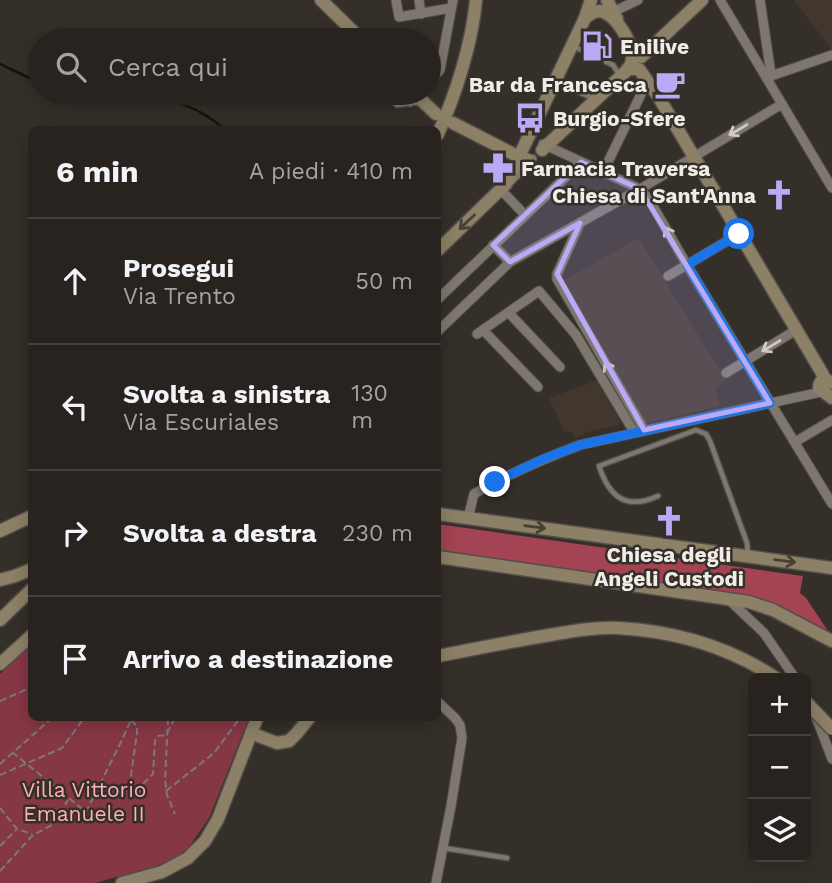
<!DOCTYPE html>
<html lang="it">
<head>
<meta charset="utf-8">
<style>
  body { margin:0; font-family:"Work Sans",sans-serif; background:#302b28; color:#f1f3f6 }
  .controls { position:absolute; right:21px; bottom:21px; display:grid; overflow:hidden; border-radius:10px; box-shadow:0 4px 18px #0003 }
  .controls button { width:63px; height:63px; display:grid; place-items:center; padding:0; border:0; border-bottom:2px solid #44403d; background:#28231f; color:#f1f3f6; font:35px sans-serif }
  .stop { position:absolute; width:21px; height:21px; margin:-16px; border:5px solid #1a73e8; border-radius:50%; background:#fff }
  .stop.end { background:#1a73e8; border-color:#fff; box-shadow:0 2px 7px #0008 }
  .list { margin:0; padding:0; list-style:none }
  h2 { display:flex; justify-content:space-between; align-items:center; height:91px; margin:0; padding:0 28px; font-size:30px }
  h2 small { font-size:23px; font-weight:400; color:#a5a4a4 }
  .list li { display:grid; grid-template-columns:46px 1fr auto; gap:21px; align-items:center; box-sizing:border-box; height:126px; padding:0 28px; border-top:2px solid #44403d }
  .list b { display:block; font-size:26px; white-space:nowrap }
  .list p { margin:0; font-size:23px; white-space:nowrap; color:#a5a4a4 }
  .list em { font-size:23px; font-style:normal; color:#a5a4a4 }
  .icon { flex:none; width:38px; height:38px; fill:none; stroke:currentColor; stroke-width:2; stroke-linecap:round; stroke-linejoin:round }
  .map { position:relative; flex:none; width:832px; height:883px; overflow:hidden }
  .search { position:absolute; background:#28231f; box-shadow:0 4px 18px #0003; left:28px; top:28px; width:413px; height:77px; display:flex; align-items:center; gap:18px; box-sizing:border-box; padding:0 24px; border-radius:38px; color:#a5a4a4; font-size:26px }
  .panel { position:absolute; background:#28231f; box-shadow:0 4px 18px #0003; left:28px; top:126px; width:413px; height:595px; border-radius:10px }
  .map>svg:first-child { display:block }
  .built { fill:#42372c }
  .green { fill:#863744 }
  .forest { fill:#a34353 }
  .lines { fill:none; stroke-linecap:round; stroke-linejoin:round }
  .stream { stroke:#131800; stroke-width:2.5 }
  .lane-casing { stroke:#534e49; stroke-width:7 }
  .street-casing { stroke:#534e49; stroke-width:11 }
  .secondary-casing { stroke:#534e49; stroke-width:15 }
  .path { stroke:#7e7873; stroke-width:2; stroke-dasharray:7 3.5; stroke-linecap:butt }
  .lane { stroke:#7e7770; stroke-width:4.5 }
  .street { stroke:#7e7770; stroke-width:9 }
  .secondary { stroke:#8c8166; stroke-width:12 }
  .secondary-bridge-casing { stroke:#534e49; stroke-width:15; stroke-linecap:butt }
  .secondary-bridge { stroke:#8c8166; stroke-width:12 }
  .oneway { stroke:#cec9c4 }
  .oneway2 { stroke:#463f35 }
  .route { stroke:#1a73e8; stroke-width:9 }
  .marked { fill:#baaaf6; fill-opacity:0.2; stroke:#baaaf6; stroke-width:5; stroke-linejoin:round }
  .labels { text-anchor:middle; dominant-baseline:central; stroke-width:5; stroke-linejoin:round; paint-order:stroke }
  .poi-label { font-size:21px; font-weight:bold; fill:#f0ece8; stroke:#352f29; text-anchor:start }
  .park-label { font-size:21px; fill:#feaeb6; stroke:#352f29 }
</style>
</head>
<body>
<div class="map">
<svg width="832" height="883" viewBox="0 0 832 883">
  <rect width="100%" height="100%" fill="#352f29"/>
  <g class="built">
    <path d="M794,0h38v49h-1z"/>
    <path d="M639,238l87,143 -11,7 5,18 -76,18 -81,-143z"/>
    <path d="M597,380l23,40v5l-36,8v2l-10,3 -1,-6 -8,1 -16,-35z"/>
  </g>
  <path class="green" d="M31,644l1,74h217l-40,100 -20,29 -12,10 -21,9 -61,17h-95v-209z"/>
  <path class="forest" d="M438,524l365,52 -3,17 6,5 22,33 -60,-28 -65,-12 -265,-41z"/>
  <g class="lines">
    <g class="stream">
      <path d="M0,64l40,19"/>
      <path d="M77,93l5,1 6,-1"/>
      <path d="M138,93c35,8 60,12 87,37"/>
    </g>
    <g class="lane-casing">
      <g id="lane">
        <path d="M573,46l40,19 7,11"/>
        <path d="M555,82l40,17"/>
        <path d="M385,93l12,12 23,-3"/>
        <path d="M400,93l10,11"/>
        <path d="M658,496c-33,15 -49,0 -59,-30l97,-36 10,4 4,7 37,102 1,12"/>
        <path d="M444,848l63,10"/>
      </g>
    </g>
    <g class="street-casing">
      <g id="street">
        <path d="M396,0l3,17 52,-9"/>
        <path d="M419,0l2,14"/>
        <path d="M720,0l112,188"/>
        <path d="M760,0l11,74"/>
        <path d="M613,12l25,-12"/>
        <path d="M429,74l6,1 5,-5 13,-70"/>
        <path d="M768,77l64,-22"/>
        <path d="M543,144l97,45 10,12 37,64 145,239"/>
        <path d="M603,172l45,-92"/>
        <path d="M510,181l22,-22"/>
        <path d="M501,190l24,25"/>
        <path d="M580,223l-23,51v5l87,151"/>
        <path d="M493,245l17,17"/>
        <path d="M668,276l71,-42"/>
        <path d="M438,299l143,-137"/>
        <path d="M509,313l51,54"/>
        <path d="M483,330l55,57"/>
        <path d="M438,331l72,-69 130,-73 142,-85"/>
        <path d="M477,334l62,-43 37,44 58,97"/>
        <path d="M726,373l70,-43"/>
        <path d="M795,442l37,-22"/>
        <path d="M468,518l6,-24c34,-20 69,-35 106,-49l241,-53"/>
        <path d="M729,600l35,33 31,45"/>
        <path d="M816,717l16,42"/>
        <path d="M436,883l15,-77 11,-68 -2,-13 -5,-7 -17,-16"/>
      </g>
    </g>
    <g class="secondary-casing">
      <g id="secondary">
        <path d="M321,0l41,40"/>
        <path d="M607,0l10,19"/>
        <path d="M641,57l61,-57"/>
        <path d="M628,69h11l19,27 164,277 3,6 7,4"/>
        <path d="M414,93l22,21"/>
        <path d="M453,123l66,34 7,2"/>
        <path d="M438,134c18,-40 34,-91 38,-134"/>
        <path d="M542,150l78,-73c5,-5 12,-10 12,-18 2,-15 -17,-46 -32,-48 -7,0 -11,4 -15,7"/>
        <path d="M438,250l68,-66 79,-166 6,-18"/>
        <path d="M825,379c-5,2 -6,4 -6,9l13,10"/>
        <path d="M438,514l394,54"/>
        <path d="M0,531l32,-15"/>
        <path d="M438,557l311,45 24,8 59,31"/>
        <path d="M0,580l15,-4 17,-7"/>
        <path d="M0,620l32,-31"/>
        <path d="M438,656c35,-7 70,-14 106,-20 24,-4 49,-9 74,-8 56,3 111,19 158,50"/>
        <path d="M0,664l32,-29"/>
        <path d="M251,733l26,10 12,-2"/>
        <path d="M289,741l8,-8 12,-15"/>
        <path d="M122,883l40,-11 26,-14 17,-17 13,-22 39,-101"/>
      </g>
    </g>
    <g class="path">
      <path d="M0,701l32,-14"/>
      <path d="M168,718l-3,62 2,15 8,19"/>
      <path d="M131,720l6,6v7l-6,42 2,19 3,1 3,-1 3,-9 11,-11 2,-34 3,-4 8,-1 9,-17"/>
      <path d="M12,752l74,60 34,-68 12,-26"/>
      <path d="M0,764l52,-46"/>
      <path d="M0,775l62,-27 22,-30"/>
      <path d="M166,791l48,-38 26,-35"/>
      <path d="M0,808l17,21 15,5"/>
      <path d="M0,846l16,-16"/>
      <path d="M0,871l33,-36 19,-10 16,-25"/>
    </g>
    <use href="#lane" class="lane"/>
    <use href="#street" class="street"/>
    <use href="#secondary" class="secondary"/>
    <g class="secondary-bridge-casing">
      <path id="secondary-bridge" d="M806,702l26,27"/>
    </g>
    <use href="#secondary-bridge" class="secondary-bridge"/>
  </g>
  <defs><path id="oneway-shaft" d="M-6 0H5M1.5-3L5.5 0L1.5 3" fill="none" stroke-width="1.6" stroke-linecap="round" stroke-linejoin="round" transform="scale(1.75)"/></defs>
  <g class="oneway">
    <use href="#oneway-shaft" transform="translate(738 130) rotate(149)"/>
    <use href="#oneway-shaft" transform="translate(670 236) rotate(-120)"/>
    <use href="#oneway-shaft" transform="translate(771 346) rotate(149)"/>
    <use href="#oneway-shaft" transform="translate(610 371) rotate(-120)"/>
  </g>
  <g class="oneway2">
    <use href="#oneway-shaft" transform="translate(467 222) rotate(136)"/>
    <use href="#oneway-shaft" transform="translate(535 527) rotate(8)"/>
    <use href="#oneway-shaft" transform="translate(785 561) rotate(8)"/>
  </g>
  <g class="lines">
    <path class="route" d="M495,482l48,-23 37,-14 190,-42 -83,-138 52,-31"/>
  </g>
  <path class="marked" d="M581,162l59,27 130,214 -126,27 -87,-156 23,-51 -70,39 -17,-17z"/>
  <defs>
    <g id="fuel-bare" transform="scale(2.415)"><path d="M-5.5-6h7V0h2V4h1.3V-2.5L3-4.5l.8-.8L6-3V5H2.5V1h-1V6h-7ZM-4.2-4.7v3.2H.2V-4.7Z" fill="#baaaf6" stroke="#352f29" stroke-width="2.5" paint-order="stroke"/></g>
    <g id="cafe-bare" transform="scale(2.415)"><path d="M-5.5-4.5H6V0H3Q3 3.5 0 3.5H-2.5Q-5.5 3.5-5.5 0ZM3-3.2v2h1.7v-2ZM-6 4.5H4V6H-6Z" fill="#baaaf6" stroke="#352f29" stroke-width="2.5" paint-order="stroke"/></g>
    <g id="bus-bare" transform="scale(2.415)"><path d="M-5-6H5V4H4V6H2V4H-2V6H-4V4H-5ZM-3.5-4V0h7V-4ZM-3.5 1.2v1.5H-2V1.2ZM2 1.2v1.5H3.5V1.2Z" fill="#baaaf6" stroke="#352f29" stroke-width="2.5" paint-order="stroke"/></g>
    <g id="pharmacy-bare" transform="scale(2.415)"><path d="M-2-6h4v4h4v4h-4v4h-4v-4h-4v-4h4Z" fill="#baaaf6" stroke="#352f29" stroke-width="2.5" paint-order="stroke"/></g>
    <g id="church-bare" transform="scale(2.415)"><path d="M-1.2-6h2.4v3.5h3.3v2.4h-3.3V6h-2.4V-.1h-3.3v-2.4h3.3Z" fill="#baaaf6" stroke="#352f29" stroke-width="2.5" paint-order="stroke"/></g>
  </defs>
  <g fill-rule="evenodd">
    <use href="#fuel-bare" x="597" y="46"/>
    <use href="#cafe-bare" x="670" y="84"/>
    <use href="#bus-bare" x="530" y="118"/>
    <use href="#pharmacy-bare" x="498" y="168"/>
    <use href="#church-bare" x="779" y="195"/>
    <use href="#church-bare" x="669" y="521"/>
  </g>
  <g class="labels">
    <g class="poi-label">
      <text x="620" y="46">Enilive</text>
      <text x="647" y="84" text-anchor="end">Bar da Francesca</text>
      <text x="553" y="118">Burgio-Sfere</text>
      <text x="521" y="168">Farmacia Traversa</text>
      <text x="756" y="195" text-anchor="end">Chiesa di Sant'Anna</text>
      <text x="669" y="554" text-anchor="middle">Chiesa degli<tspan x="669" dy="24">Angeli Custodi</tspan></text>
    </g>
    <g class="park-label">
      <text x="84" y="789">Villa Vittorio<tspan x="84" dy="24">Emanuele II</tspan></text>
    </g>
  </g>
</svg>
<div class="controls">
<button>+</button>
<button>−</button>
<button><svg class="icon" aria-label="layers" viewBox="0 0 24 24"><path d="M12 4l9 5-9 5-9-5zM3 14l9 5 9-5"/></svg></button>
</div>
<div class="stop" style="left:739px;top:234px"></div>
<div class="stop end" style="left:495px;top:482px"></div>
<div class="search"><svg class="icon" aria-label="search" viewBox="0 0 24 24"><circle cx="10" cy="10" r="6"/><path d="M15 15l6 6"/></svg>Cerca qui</div>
<section class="panel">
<h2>6 min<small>A piedi · 410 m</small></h2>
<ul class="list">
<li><svg class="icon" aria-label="ahead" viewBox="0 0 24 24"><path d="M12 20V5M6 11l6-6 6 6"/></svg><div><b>Prosegui</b><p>Via Trento</p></div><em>50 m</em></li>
<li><svg class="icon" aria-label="left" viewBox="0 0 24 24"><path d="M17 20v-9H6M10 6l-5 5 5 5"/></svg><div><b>Svolta a sinistra</b><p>Via Escuriales</p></div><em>130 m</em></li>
<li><svg class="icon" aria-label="right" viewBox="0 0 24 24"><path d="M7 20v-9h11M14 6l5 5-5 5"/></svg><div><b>Svolta a destra</b></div><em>230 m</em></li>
<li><svg class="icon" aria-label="arrive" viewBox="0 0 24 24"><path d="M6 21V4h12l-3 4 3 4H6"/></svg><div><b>Arrivo a destinazione</b></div></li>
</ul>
</section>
</div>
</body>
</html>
